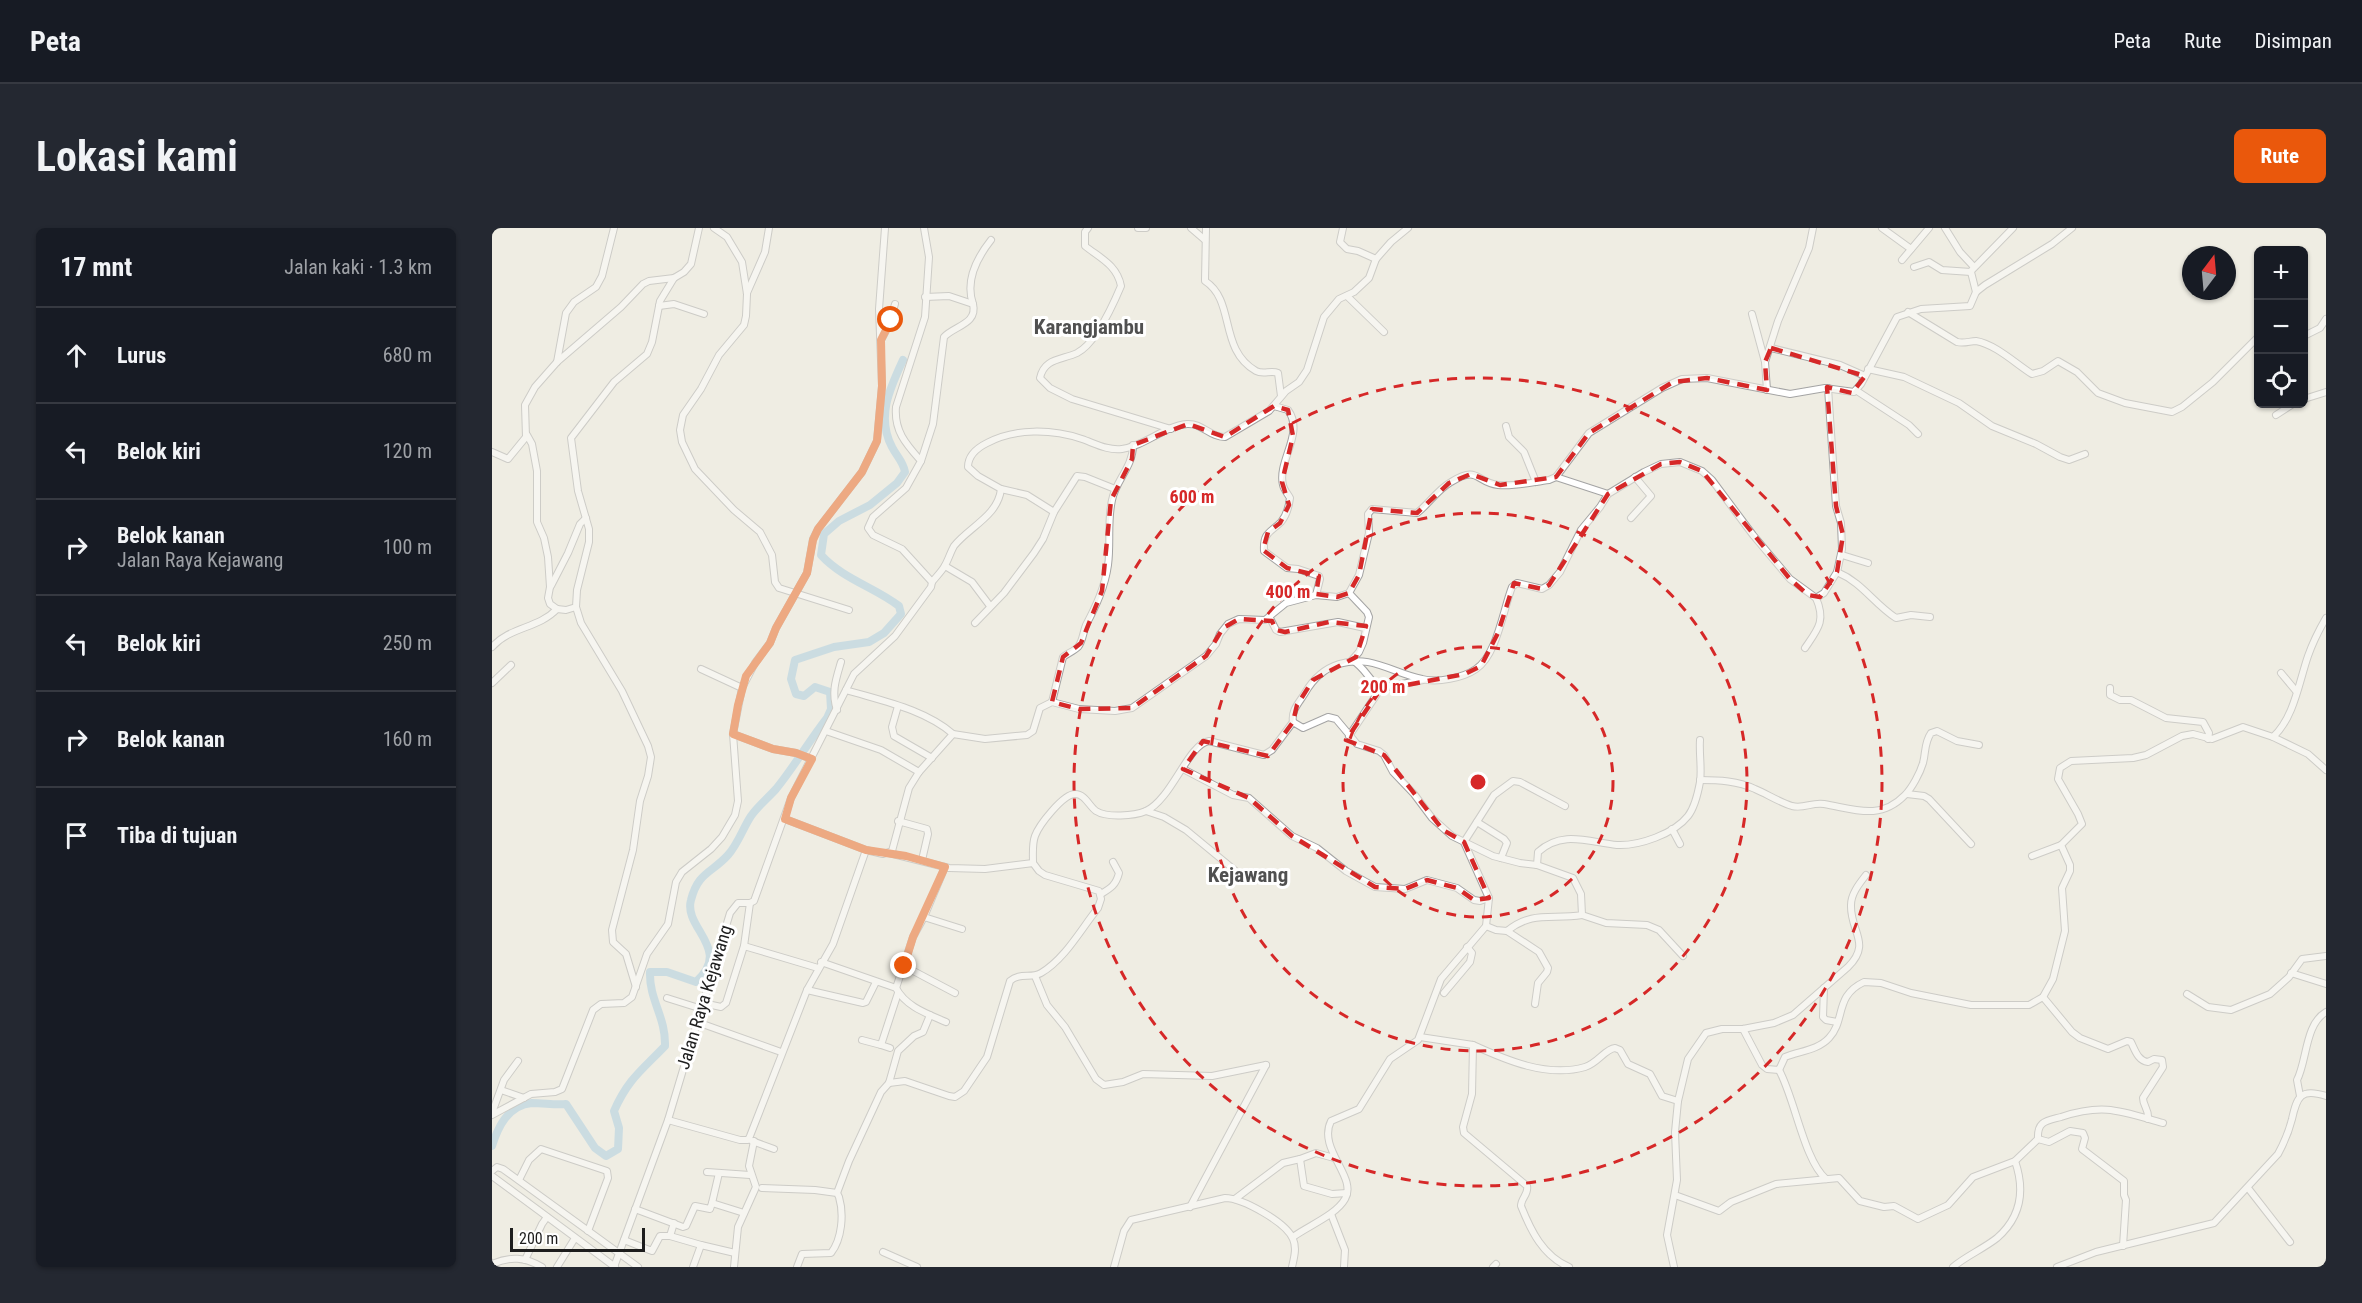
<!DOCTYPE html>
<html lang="id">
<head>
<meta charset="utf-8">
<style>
  body { margin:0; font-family:"Roboto Condensed",sans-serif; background:#242831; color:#f1f3f6 }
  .controls { position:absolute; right:18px; top:18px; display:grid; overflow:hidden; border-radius:9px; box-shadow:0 2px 4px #0004 }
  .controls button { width:54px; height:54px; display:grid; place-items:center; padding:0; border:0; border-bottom:2px solid #363941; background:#171b24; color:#f1f3f6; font:30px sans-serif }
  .compass { position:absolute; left:1690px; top:18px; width:54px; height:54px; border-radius:50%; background:#171b24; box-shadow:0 2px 4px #0004; rotate:16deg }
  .scale { position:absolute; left:18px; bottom:15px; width:135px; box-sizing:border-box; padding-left:6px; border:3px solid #1d1d1d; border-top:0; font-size:16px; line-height:21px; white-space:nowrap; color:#1d1d1d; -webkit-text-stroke:4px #fff; paint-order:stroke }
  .stop { position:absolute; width:18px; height:18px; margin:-14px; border:4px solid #ea580c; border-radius:50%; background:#fff }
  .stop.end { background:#ea580c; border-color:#fff; box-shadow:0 2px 6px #0008 }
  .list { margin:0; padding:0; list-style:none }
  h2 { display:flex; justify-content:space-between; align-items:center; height:78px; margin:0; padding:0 24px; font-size:26px }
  h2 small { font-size:20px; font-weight:400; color:#9ea1a6 }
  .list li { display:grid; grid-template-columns:39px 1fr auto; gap:18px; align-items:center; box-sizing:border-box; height:96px; padding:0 24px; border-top:2px solid #363941 }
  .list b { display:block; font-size:22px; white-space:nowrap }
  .list p { margin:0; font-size:20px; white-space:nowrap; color:#9ea1a6 }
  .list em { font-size:20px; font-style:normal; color:#9ea1a6 }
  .icon { flex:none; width:33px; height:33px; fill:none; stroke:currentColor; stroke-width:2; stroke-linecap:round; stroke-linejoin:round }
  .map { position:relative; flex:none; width:1834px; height:1039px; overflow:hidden; border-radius:9px }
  header { display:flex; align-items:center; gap:36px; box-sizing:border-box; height:84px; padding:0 30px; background:#171b24; border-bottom:2px solid #363941 }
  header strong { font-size:28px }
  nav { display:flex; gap:33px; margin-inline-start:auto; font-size:21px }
  .intro { display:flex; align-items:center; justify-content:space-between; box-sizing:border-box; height:144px; padding:0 36px }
  h1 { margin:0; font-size:42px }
  .button { padding:15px 27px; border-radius:9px; background:#ea580c; color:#fff; font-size:21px; font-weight:700 }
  main { display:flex; gap:36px; padding:0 36px }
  aside { flex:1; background:#171b24; border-radius:9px; box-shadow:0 2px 4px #0004 }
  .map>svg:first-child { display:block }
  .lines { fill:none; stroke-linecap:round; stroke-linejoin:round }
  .river { stroke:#a1c8de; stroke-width:8 }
  .minor-casing { stroke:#a4a4a4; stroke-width:8 }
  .minor { stroke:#fff; stroke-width:6 }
  .route { stroke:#ea580c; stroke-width:8 }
  .marked { fill:none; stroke:#d62828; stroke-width:4.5; stroke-dasharray:12 8; stroke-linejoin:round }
  .ring { fill:none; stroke:#d62828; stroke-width:3; stroke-dasharray:10 8 }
  .labels { text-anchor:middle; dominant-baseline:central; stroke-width:6; stroke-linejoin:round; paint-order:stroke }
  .street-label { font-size:18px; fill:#1d1d1d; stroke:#fff }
  .quarter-label { font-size:21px; font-weight:bold; fill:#505050; stroke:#fff }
  .centre { fill:#d62828; stroke:#fff; stroke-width:3 }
  .ring-label { font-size:18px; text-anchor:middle; font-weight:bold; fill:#d62828; stroke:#fff; stroke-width:6; stroke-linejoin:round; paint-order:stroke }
</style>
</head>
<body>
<header>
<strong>Peta</strong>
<nav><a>Peta</a><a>Rute</a><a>Disimpan</a></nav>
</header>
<div class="intro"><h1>Lokasi kami</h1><a class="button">Rute</a></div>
<main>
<aside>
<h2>17 mnt<small>Jalan kaki · 1.3 km</small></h2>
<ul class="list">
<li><svg class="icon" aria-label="ahead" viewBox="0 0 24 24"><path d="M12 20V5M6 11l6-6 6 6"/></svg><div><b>Lurus</b></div><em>680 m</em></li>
<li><svg class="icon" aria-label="left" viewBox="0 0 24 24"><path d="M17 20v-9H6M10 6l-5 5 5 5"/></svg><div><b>Belok kiri</b></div><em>120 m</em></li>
<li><svg class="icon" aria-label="right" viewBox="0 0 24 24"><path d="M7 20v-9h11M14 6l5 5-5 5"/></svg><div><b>Belok kanan</b><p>Jalan Raya Kejawang</p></div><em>100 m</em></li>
<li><svg class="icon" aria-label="left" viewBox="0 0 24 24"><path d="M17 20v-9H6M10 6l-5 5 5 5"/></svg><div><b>Belok kiri</b></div><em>250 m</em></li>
<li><svg class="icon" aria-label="right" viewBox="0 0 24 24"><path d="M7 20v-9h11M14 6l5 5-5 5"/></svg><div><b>Belok kanan</b></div><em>160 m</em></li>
<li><svg class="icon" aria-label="arrive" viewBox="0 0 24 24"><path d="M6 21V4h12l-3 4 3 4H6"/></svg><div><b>Tiba di tujuan</b></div></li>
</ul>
</aside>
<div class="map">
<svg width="1834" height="1039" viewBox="0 0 1834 1039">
  <rect width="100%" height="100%" fill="#efede3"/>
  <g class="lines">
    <path class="river" d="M0,918c6,-19 16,-41 40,-43 12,0 23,2 34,1l29,44 11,8 12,-7 1,-21 -5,-17c14,-32 28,-41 51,-65 1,-29 -16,-46 -15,-74h17l29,10c37,-33 -13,-54 -5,-82 7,-28 21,-27 37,-45 10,-11 15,-27 23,-39 7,-10 17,-18 25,-27 18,-22 33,-48 51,-71l4,-9 -1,-17 -15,-5 -11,9 -8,-2 -5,-15 4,-19 39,-13 35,-5 15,-9 17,-19 -2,-8c-25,-19 -56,-27 -78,-51l3,-21 15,-13 31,-16 27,-22 8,-11c-2,-11 -8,-15 -13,-25 -16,-30 -2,-59 11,-87"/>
    <g class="minor-casing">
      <g id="minor">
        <path d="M222,0l13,9 15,25 5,32 -1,22 -2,9 -25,30 -18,34 -18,26 -3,15 2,12 13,27 39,41 26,22 12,23 3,27 4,6 70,22"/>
        <path d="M596,0l-3,4v14c15,12 32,19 36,40 -8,19 -26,58 -44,67 -15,7 -33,5 -37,25l10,10 22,11 99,30"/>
        <path d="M646,0h8"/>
        <path d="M699,0l14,12"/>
        <path d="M714,0l-1,53c31,20 13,68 51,90 7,4 15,-1 22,2l3,23"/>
        <path d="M1390,0l29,21"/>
        <path d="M1453,0l15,24 14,15"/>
        <path d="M884,31l15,-17 17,-14"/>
        <path d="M1410,32l27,-32"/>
        <path d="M1422,39l15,-5 13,8 29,2"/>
        <path d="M1484,64l-5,-20 1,-2 41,-42"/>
        <path d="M255,65l18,-41 4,-24"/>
        <path d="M855,68l37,36"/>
        <path d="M481,76c-8,-23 3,-45 18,-64"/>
        <path d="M167,78l15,-2 30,10"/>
        <path d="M1416,84l49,30c7,2 13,-1 19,-1 19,3 40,23 56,33l11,-3 15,-10 19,11 21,21 27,10 47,9 10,-5 31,-25 45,-45"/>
        <path d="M1260,86l13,48"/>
        <path d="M1812,108l16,-8 6,-9"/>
        <path d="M389,112l8,-15 6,-21"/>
        <path d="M1279,120l69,17 25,11"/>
        <path d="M65,134l9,-49 8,-11 22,-15 6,-11 12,-48"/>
        <path d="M1376,141l36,8 55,26 33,23 44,18 24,13 9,3 16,-6"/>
        <path d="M1275,162l-2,-28 13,-41 31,-73 4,-20"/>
        <path d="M1365,163l52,34 9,9"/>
        <path d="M1812,171l22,-7"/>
        <path d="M782,178l14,4c17,23 -11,51 -5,75 1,5 5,9 7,13 -1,8 -4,18 -9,24 -11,11 -18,10 -17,29l23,17 11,1 21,7 1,3 -4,16"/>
        <path d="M1784,187l17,-11"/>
        <path d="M1014,198l3,11 15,15 12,30"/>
        <path d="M35,207l5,9 5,27v51l7,16 4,19 2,30 -2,11 2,6 7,5"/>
        <path d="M0,224l16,7 18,-22 -1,-32 10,-18 22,-25 64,-55 22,-23 6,-3 25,-3 10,-6 7,-8 8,-36"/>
        <path d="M429,233l12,-37 11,-87c10,-11 34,-13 29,-33l-24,-8 -24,1"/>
        <path d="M1064,249l52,17"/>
        <path d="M509,261l26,6 27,17"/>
        <path d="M1139,290l20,-22 -16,-19"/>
        <path d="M1350,327l26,8"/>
        <path d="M453,338l27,16 18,24"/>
        <path d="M1345,344c26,11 36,31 59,46l15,-3 19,2"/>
        <path d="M440,354c4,-5 9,-10 12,-15 4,-6 6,-14 10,-21 15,-19 44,-30 47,-57l-23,-13 -10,-9c0,-11 9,-19 19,-24 28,-15 65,-14 95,-4 12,4 26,12 40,10 23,-3 42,-23 65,-25 16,-1 22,13 38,13l44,-26 17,-20 13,-9 8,-12 17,-53 15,-18 15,-7 15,-14 7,-19 -18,-8 -11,-2 -7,-7 3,-14"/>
        <path d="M59,358l17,-33 12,-29 6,-6"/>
        <path d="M857,365l18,19 2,5 -6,26 -4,9 -7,8c15,9 17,22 29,28l42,-8"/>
        <path d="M84,379l5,16 41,68 26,55 3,11 -3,19 -8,25 -7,49 -21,80 1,12 13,12 10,33"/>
        <path d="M778,390l6,12 4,2 58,-10 27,6"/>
        <path d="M483,395l29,-30 30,-40 9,-14 11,-27 23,-36 8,1 30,12"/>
        <path d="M0,419c19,-21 46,-18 65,-38l9,1 10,-3 1,-17 12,-48v-13l-11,-38 -7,-53 43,-56 33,-28 5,-12 8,-41 14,-23"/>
        <path d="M1313,420c13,-19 21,-27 11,-50"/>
        <path d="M209,441l41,19"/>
        <path d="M1789,445l15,18"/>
        <path d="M0,455l19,-18"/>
        <path d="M1618,460v7l10,5h11l35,18 37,4 6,11 -1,6"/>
        <path d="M354,462c36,11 78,19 107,44"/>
        <path d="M560,474l11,-45c5,-4 11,-6 15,-10 5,-6 5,-15 8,-22 10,-19 19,-38 22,-60 3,-22 -1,-43 4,-65 4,-20 21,-33 21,-55"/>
        <path d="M406,478l-6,21 2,9 38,22"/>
        <path d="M345,482c-6,-18 -1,-31 4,-48"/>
        <path d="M801,494c-2,-12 6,-19 12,-29 8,-14 18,-24 34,-29 32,-10 53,9 83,15 15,4 41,-1 54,-10 21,-14 27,-59 36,-82l5,-4 25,6 7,-4 11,-13 21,-42 19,-23 8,-13 36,-22 17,-8 19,-2 22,9 10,9 41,55 37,44 26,19 8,-5 13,-21 5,-23 -1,-26 -5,-17 -8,-118"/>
        <path d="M334,503l55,19 38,22"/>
        <path d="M241,506l40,15 23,4 15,6"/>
        <path d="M857,508l32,-48"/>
        <path d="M1781,509l35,17 18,16"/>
        <path d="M691,541l50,26 16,3 43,38 25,12 29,23 29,16 30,2 22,-9 30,8 17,12 6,1 9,-3"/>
        <path d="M1208,552c19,0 38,1 55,9 12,5 24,13 37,17 12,3 20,-4 32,-2 30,5 56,17 81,-9 7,-7 15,-22 18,-32 3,-11 1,-20 8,-30l6,-2 20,10 22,4"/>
        <path d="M1415,566l17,2 5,3 42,45"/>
        <path d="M654,583l18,6 22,13 57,47 8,3h16"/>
        <path d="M293,591l81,31"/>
        <path d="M406,593l29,8 1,5 -6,26"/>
        <path d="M985,594l27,17 3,4 -6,15"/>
        <path d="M1180,601l8,15"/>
        <path d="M397,625l60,15 36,1 48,-6 6,8 6,4 54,16 2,8 -3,9c-17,21 -33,51 -57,65 -10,6 -21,-1 -31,8l-23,76 -23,34 -9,6 -6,-1 -44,-15 -16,2"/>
        <path d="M1540,628l29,-11"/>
        <path d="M541,635c0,-9 -1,-19 2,-27 4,-11 28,-42 40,-42 10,0 14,12 21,17 11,7 38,5 50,0 26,-12 42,-67 63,-70l55,14 8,-5 21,-28 10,6 25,-11 8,2 21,25 22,7 5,4 9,17 21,22 18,24 20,18 41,20 27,7 17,2 36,13 8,16 1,21c-30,5 -49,-5 -75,16l-11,-1 -10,-4"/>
        <path d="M1045,637l1,-13c24,-22 50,-10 79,-7 22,1 57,-11 71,-29 7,-9 10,-23 12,-34 2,-12 -1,-29 0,-42"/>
        <path d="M453,639l-21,50 38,12"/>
        <path d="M609,666c10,-6 15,-9 18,-21l-6,-11"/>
        <path d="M1090,687l24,8 41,2 12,5 24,26"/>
        <path d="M1015,703l32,21 9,16 -1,4 -9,11 -3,21"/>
        <path d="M252,718l74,22"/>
        <path d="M329,734l75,26c10,19 32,26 50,34"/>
        <path d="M412,738l51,27"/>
        <path d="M1799,745l35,11"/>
        <path d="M543,748l12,29 18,22 31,52 8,6 19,-3 20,-8 69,2 54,-11"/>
        <path d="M404,760l17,-51 11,-20"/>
        <path d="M1332,760l-1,29 3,3 11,2"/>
        <path d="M315,762l56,13 3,-1 10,-20"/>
        <path d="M952,765l26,-31 2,-9 -5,-6"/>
        <path d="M1695,766l21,13 23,3 39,-16 19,-17 13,-18 24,-3"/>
        <path d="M1551,769l29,35 8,6 28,11 19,-8 4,1c4,8 7,19 17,20l6,-3 8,1 1,7 -20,31c0,8 6,11 5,21"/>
        <path d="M175,770l35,11"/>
        <path d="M211,775l18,4 5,-4 18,-57 6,-43"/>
        <path d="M205,794l84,30"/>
        <path d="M1251,801l19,36 5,4 12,1 6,-13c15,-6 33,-7 44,-19 17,-18 5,-42 35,-56l17,1 30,10 60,12h58l14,-8 10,-18 12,-48 -3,-43 8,-17v-6l-9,-20 21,-21 -4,-10 -20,-35 2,-11 11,-7 62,-3 13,-3 36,-19 11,-2 19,5 31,-12 30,10c21,-19 26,-55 35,-81 5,-14 11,-26 18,-38"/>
        <path d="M928,809l53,8 -1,49 -9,33 1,6 63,53c2,8 -6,12 -6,20 10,25 22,50 48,61"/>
        <path d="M370,812l19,5"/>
        <path d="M981,817c33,15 74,33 112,22 13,-4 20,-18 30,-19l5,2 8,14 22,10 12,22 16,5"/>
        <path d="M398,820l-9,-3 17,-52"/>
        <path d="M1287,842c16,29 25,90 47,109"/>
        <path d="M9,862l23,8"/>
        <path d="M1808,868l-3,-16c10,-19 8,-56 29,-68"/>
        <path d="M0,885l12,-33 14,-19"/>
        <path d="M0,887l39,-21 24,-2 7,-3 31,-79 8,-6 23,-1 8,-6 15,-43 21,-30 8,-42 6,-10 29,-23 11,-12 13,-22 3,-14 -5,-67 9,-46 13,-25 15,-20 6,-15 31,-55 6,-34 5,-10 44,-57 15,-31 5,-55 -3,-77 6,-81"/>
        <path d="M176,892l72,20h8l2,-4 57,-146 26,-46 33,-94 17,4 9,-3 17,-63 10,-16 34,-38 32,5 42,-4 6,-4 7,-23 12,-6 27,7 36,2 17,-3 74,-52 10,-12 4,-10 8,-10 11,-5 26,1 21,-17 30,-8 21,2 12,-4 10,-18 10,-42 -1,-19 4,-5 45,4c12,-9 20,-23 34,-31 28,-17 24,0 47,3 16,2 35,-3 51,-5l7,-3 33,-44 73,-45 20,-9 25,-1 83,16 35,-6 29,4 7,-8 36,-67 24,-8 49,-3 6,-14 9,-7 67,-41 20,-16"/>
        <path d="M1546,911l11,3 21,-11 13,2 2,5 -3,11 42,32v14l2,5 -3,46"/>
        <path d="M260,913l22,8"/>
        <path d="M808,931l16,-6 18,5"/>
        <path d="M0,943l5,-4 6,2 135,98"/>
        <path d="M215,944l43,3"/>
        <path d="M0,948l123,91"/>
        <path d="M27,952l10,-20 12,-11 66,22 1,7 -20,53"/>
        <path d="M270,960l53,2 22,3 2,4c5,17 3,42 -8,56l-29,1 -5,13"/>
        <path d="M1756,960l42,54"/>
        <path d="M345,965l12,-32 32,-69 8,-9 9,-32 16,-15 9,-4 7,-17"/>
        <path d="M1183,967l44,16 12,-9 45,-18 63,-6 21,23 24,6 10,-1 24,13 30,-14 25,-28 42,-16 23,-22c-1,-18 8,-18 23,-22 43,-14 59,-6 102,6"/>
        <path d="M743,971l48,-36 17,-4 4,27 28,8 15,-1"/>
        <path d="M220,975l7,-30"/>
        <path d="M698,979l76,-142"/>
        <path d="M143,981l48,18 3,-1 9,-20 15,3 2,-6 32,10"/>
        <path d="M839,986l14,36 -1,17"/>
        <path d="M178,1008l31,9"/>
        <path d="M801,1009c15,-11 43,-22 52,-38 13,-22 -28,-50 -14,-78l28,-12 31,-50 28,-19 23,-61 45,-53 3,-28 -25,-56 30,-47 19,-14 7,1 45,24"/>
        <path d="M132,1012l28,11 8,-15h10l4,-13"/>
        <path d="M391,1024l34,15"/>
        <path d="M33,1032l17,-36 5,-7"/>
        <path d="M0,1036c18,-8 33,-7 50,3"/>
        <path d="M65,1039l18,-29"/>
        <path d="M122,1039l54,-147 62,-207 8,-10h12l4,-2 37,-103 63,-124 41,-38 36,-49 1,-5 -30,-33 -29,-14 -5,-7 5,-11 33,-29 15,-27c-15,-17 -27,-30 -25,-54l29,-90 4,-60 -5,-29"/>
        <path d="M201,1039l8,-22 34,8"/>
        <path d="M242,1039l4,-40 18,-40 -7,-21 5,-25"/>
        <path d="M622,1039l10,-36 7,-11 94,-22c17,0 61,24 68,41 4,9 1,19 -1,28"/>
        <path d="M1001,1039l3,-3"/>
        <path d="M1182,1039l-7,-32 10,-55 -2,-48 3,-31 10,-42 18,-26 16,-4h21l31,-6 19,-8 55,-48c24,-24 2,-35 3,-62 0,-11 8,-21 15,-30"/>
        <path d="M1461,1039c13,-11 30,-18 44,-29 24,-21 28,-48 18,-77"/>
        <path d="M1565,1039l39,-15 118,-29 64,-69c6,-11 11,-23 14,-35 5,-23 9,-31 34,-23"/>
      </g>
    </g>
    <use href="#minor" class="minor"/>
  </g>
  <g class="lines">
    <path class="route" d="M399,92l-10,20 1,46 -5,55 -15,31 -44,57 -5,11 -6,33 -31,55 -6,15 -24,33 -8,29 -5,29 40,15 23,4 16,6 -21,39 -6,21 81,31 40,6 39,11 -32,70 -9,29"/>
  </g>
  <path d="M0 0H1834V1039H0ZM1279,120l94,28 -13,17 -25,-6 9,119 7,29 -6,37 -17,25 -12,-2 -18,-16 -88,-108 -22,-9 -19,2 -53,30 -59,91 -7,4 -28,-6 -16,50 -17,33 -16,8 -85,16 -34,50 38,15 59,75 21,12 25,56 -15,2 -17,-12 -30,-8 -22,9 -30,-2 -83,-51 -43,-38 -66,-29 20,-28 65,15 25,-34 4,-17 16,-25 43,-23 10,-31 -37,-4 -44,10 -9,-2 -4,-9 -33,-2 -16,9 -17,28 -74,52 -53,1 -27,-7 11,-45 18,-14 21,-52 9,-91 21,-41 1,-14 55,-21 37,13 49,-31 14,4 5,26 -11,46 7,23 -9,18 -12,9 -5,18 24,18 32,8 -3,18 21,3 12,-4 10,-18 13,-66 45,4 32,-30 22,-9 29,11 56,-8 33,-44 84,-51 34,-4 60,12 -2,-28z" fill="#efede3" fill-opacity=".55" fill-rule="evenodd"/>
  <path class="marked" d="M1279,120l94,28 -13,17 -25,-6 9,119 7,29 -6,37 -17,25 -12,-2 -18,-16 -88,-108 -22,-9 -19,2 -53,30 -59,91 -7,4 -28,-6 -16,50 -17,33 -16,8 -85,16 -34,50 38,15 59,75 21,12 25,56 -15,2 -17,-12 -30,-8 -22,9 -30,-2 -83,-51 -43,-38 -66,-29 20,-28 65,15 25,-34 4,-17 16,-25 43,-23 10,-31 -37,-4 -44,10 -9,-2 -4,-9 -33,-2 -16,9 -17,28 -74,52 -53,1 -27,-7 11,-45 18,-14 21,-52 9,-91 21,-41 1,-14 55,-21 37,13 49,-31 14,4 5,26 -11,46 7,23 -9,18 -12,9 -5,18 24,18 32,8 -3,18 21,3 12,-4 10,-18 13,-66 45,4 32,-30 22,-9 29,11 56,-8 33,-44 84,-51 34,-4 60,12 -2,-28z"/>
  <g class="ring">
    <circle cx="986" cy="554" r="135"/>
    <circle cx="986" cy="554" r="269"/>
    <circle cx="986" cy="554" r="404"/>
  </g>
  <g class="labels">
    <g class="street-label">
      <text transform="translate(212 769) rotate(-73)">Jalan Raya Kejawang</text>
    </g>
    <g class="quarter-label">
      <text x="597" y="99">Karangjambu</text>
      <text x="756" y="647">Kejawang</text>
    </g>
  </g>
  <circle cx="986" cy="554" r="9" class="centre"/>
  <g class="ring-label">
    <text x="700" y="275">600 m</text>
    <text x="796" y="370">400 m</text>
    <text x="891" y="465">200 m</text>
  </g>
</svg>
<div class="controls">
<button>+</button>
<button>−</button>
<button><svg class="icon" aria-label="locate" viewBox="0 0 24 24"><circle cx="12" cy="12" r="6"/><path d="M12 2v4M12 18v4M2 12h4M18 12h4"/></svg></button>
</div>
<svg class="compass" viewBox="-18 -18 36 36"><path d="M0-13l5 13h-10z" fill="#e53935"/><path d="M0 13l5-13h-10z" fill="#9ea1a6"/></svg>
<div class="scale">200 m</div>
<div class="stop" style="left:399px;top:92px"></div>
<div class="stop end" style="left:412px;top:738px"></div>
</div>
</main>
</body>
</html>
